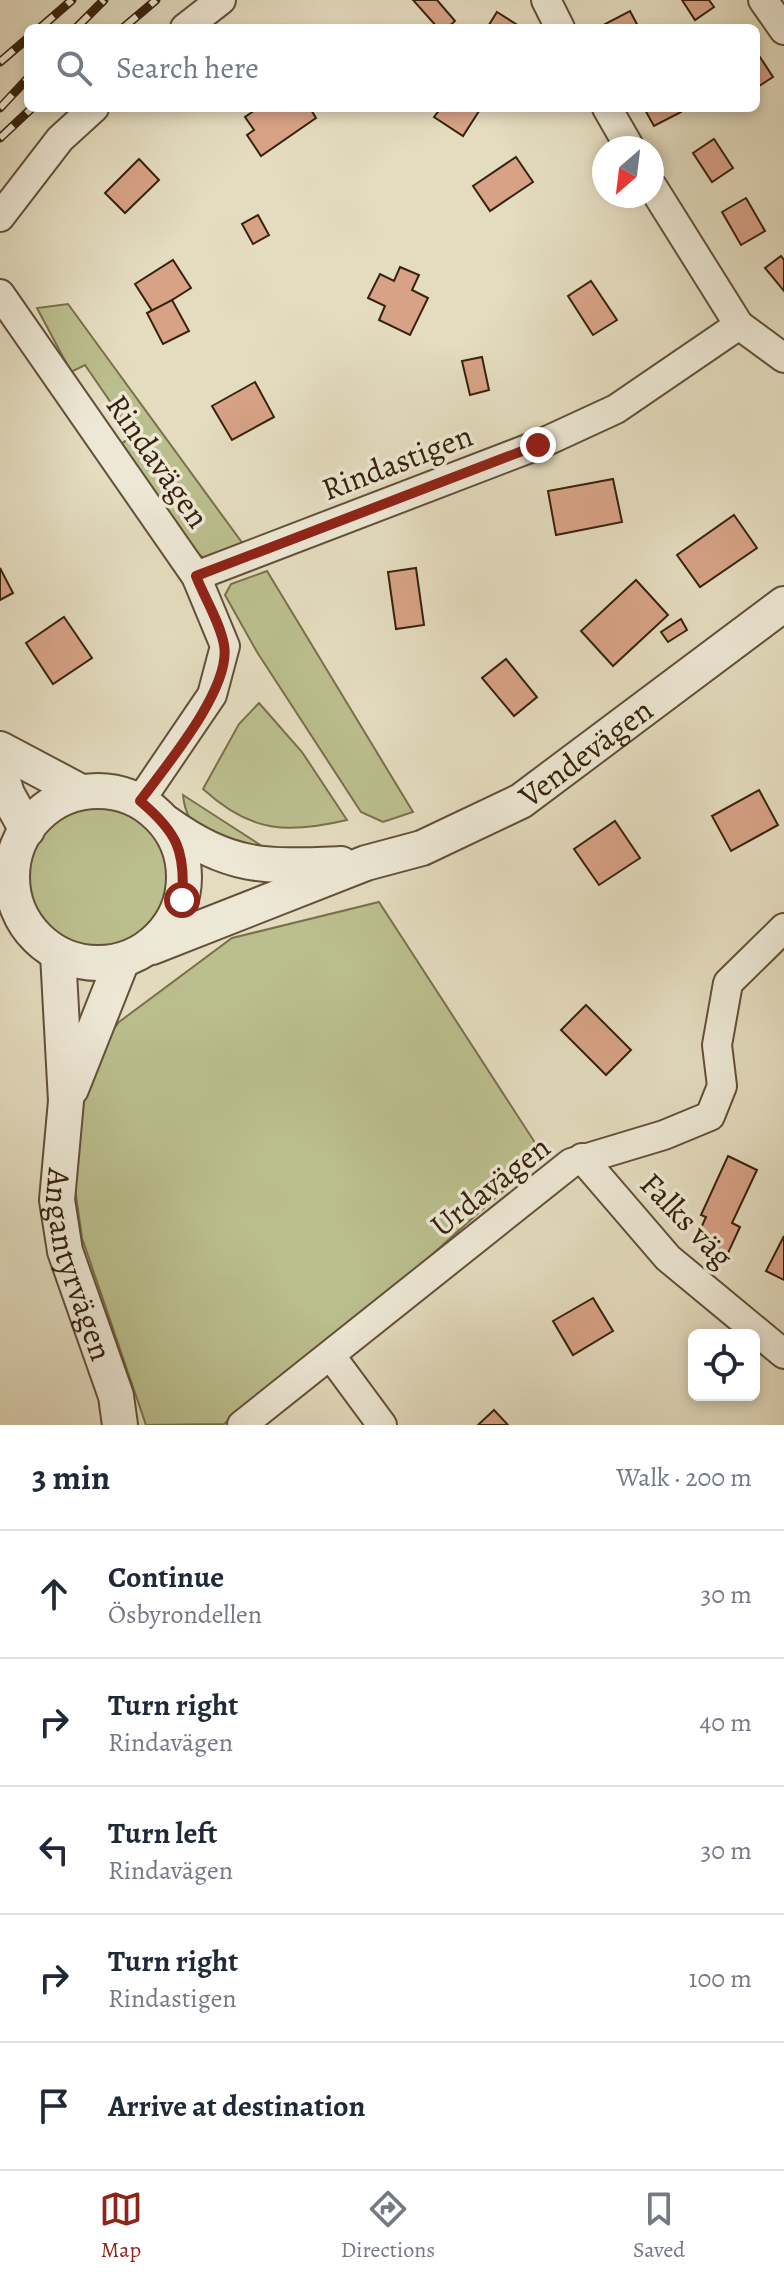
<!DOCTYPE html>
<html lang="en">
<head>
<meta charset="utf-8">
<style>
  body { margin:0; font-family:Alegreya,serif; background:#f2f2f3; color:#1f2937 }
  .controls { position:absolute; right:24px; bottom:24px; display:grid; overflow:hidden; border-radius:12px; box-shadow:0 4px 12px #0003 }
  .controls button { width:72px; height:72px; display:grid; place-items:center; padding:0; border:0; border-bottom:2px solid #e0e1e3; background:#fff; color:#1f2937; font:40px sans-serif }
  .compass { position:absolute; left:592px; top:136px; width:72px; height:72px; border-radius:50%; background:#fff; box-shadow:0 4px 12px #0003; rotate:208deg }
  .stop { position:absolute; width:24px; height:24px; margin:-18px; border:6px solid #8f2418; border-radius:50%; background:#fff }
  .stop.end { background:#8f2418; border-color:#fff; box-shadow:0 2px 8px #0008 }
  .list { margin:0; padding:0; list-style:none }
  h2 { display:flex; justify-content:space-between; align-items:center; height:104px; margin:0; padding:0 32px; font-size:34px }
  h2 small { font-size:26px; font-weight:400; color:#747a83 }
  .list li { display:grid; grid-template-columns:52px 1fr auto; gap:24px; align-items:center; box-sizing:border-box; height:128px; padding:0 32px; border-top:2px solid #e0e1e3 }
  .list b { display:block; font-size:30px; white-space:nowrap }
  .list p { margin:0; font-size:26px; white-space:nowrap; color:#747a83 }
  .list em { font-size:26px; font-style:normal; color:#747a83 }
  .icon { flex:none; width:44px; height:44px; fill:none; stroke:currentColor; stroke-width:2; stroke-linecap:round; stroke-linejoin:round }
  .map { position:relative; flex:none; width:784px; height:1425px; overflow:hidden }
  .search { position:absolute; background:#fff; box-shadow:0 4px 12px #0003; left:24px; right:24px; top:24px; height:88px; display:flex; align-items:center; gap:20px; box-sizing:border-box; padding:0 28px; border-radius:12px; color:#747a83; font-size:30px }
  .sheet { height:744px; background:#fff }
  nav { display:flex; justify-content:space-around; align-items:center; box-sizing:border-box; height:112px; border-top:2px solid #e0e1e3; background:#fff; font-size:22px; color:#747a83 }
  nav a { display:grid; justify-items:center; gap:4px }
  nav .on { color:#8f2418 }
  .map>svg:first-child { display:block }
  .green { fill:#bbbe8d; stroke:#7a704c; stroke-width:2 }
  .building { fill:#d7a286; stroke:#38220c; stroke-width:2 }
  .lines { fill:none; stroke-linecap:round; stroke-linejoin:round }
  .minor-casing { stroke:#635039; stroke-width:32 }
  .tertiary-casing { stroke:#635039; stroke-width:38 }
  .minor { stroke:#ede8d5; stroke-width:28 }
  .tertiary { stroke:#ede8d5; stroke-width:34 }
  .rail-casing { stroke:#38220c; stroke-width:9 }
  .rail { stroke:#ede8d5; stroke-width:6; stroke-dasharray:18; stroke-linecap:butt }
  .route { stroke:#8f2418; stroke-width:10 }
  .labels { text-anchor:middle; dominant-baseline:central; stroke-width:7; stroke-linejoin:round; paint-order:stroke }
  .street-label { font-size:32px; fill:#38220c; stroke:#ede8d5 }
</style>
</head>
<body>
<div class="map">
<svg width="784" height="1425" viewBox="0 0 784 1425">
  <rect width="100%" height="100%" fill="#e4dcbf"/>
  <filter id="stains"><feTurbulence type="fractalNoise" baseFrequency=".0025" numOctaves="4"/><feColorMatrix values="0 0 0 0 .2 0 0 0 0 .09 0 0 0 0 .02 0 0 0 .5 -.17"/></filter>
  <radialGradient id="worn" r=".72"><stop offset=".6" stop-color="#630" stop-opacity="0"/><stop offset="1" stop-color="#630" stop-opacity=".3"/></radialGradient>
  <g class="green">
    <path d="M68,304l175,240 -34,17 -17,-11 -76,-102 17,-13 -48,-70 -14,7 -34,-64z"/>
    <path d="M267,571l146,241 -30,10 -22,-10 -104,-160 -32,-57 6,-11z"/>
    <path d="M259,703l43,49 45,68c-59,14 -96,13 -144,-31l36,-65z"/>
    <path d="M183,795l82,53c-37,-7 -78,-6 -82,-53z"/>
    <circle cx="96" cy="876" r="71"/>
    <path d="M379,902l164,253 -175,157 -144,112 -78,1 -64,-187 -12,-84 20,-93 29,-39 113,-84z"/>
  </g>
  <g class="building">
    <path d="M413,0h24l18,21 -8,7h-9z"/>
    <path d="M682,0h27l5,7 -19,13z"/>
    <path d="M630,11l9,17h-31l-3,-4z"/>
    <path d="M497,12l22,14 -1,2h-31z"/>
    <path d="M756,51l17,26 -17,11z"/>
    <path d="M258,108h52l6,10 -55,38 -14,-21 7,-5 -9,-13z"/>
    <path d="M441,108h40l-18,28 -29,-19z"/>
    <path d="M644,108h35l2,4 -27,14z"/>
    <path d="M714,139l19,29 -21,14 -19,-29z"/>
    <path d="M516,157l17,25 -43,29 -17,-25z"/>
    <path d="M139,159l20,21 -34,33 -20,-20z"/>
    <path d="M746,198l19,33 -24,14 -19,-33z"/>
    <path d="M258,215l11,20 -16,9 -11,-20z"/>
    <path d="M781,256l3,4v31l-19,-23z"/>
    <path d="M173,260l18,28 -38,24 -18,-28z"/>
    <path d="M400,267l19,8 -7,15 16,8 -18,37 -31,-15 6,-14 -17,-8 12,-24 14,7z"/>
    <path d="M591,281l26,39 -24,15 -25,-39z"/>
    <path d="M172,300l17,31 -26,13 -16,-31z"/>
    <path d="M482,357l7,33 -19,5 -8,-34z"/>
    <path d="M255,382l19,35 -42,23 -20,-34z"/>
    <path d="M613,479l9,43 -66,13 -8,-44z"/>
    <path d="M734,515l23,33 -57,39 -23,-32z"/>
    <path d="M0,568l13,25 -13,7z"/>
    <path d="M416,568l8,57 -28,4 -8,-57z"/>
    <path d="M636,580l32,35 -55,51 -32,-35z"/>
    <path d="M64,617l28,41 -39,26 -27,-41z"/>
    <path d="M681,619l6,11 -19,12 -7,-10z"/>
    <path d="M506,659l31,38 -23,19 -32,-38z"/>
    <path d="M759,790l19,35 -47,26 -19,-35z"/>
    <path d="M615,821l25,37 -41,27 -25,-36z"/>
    <path d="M586,1005l45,45 -25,25 -45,-45z"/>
    <path d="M728,1156l29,14 -25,53 8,4 -12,26 -32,-14 10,-22 -5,-2z"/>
    <path d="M784,1236v44l-18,-9z"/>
    <path d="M593,1298l20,33 -40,24 -20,-34z"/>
    <path d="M494,1410l14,15h-30z"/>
  </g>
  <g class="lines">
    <g class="minor-casing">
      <g id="minor">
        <path d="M546,0l14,28"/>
        <path d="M763,0l21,30"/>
        <path d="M185,28l36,-28"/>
        <path d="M607,108l23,40"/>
        <path d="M652,186l87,139 45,33"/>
        <path d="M0,217l60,-78 34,-31"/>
        <path d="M0,294l196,282 29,70 -13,49 -72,106"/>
        <path d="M196,576l342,-131 78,-36 123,-84"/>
        <path d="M582,1158l86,100 116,96"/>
        <path d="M331,1356l51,69"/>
        <path d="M242,1425l329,-262 93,-28 46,-19 12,-30 -5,-41 11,-62 56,-55"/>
      </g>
    </g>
    <g class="tertiary-casing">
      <g id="tertiary">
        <path d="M0,749l81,43"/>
        <path d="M0,771l7,23 20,36"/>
        <circle cx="98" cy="877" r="86"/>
        <path d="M165,822c66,47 99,45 176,42"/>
        <path id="s1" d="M152,947l214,-84 56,-15 99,-47 263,-197"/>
        <path id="s2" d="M58,954l8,147 -9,99 8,51 51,145 4,29"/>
        <path d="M71,1089l50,-126"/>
      </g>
    </g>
    <use href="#minor" class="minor"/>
    <use href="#tertiary" class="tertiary"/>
    <g class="rail-casing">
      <g id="rail">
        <path d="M40,28l32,-28"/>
        <path d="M76,28l28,-28"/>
        <path d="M123,28l33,-28"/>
        <path d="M0,62l28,-24"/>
        <path d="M0,108l28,-30"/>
        <path d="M0,138l32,-30"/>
      </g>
    </g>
    <use href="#rail" class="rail"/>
  </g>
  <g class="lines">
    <path class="route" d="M182,900c4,-49 -5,-68 -42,-99 25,-34 92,-113 84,-156 -4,-23 -20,-48 -28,-69l342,-131"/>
  </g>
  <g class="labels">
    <g class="street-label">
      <text transform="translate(158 461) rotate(55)">Rindavägen</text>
      <text transform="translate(397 462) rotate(-21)">Rindastigen</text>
      <text stroke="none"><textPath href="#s1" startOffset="478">Vendevägen</textPath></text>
      <text transform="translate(490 1186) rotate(-38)">Urdavägen</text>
      <text transform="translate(687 1220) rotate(46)">Falks väg</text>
      <text stroke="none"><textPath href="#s2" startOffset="314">Angantyrvägen</textPath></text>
    </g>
  </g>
  <rect width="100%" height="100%" filter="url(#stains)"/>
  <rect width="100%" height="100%" fill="url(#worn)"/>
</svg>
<div class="controls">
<button><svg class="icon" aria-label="locate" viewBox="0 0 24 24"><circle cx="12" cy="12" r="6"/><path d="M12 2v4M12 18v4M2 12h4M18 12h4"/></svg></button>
</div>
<svg class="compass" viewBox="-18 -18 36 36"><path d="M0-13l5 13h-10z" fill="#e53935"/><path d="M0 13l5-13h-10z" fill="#747a83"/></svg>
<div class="stop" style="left:182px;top:900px"></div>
<div class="stop end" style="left:538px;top:445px"></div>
<div class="search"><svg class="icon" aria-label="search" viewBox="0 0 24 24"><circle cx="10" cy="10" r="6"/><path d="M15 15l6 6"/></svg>Search here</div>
</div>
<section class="sheet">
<h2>3 min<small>Walk · 200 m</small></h2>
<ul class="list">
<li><svg class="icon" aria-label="ahead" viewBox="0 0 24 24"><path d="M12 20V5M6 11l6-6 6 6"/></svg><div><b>Continue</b><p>Ösbyrondellen</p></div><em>30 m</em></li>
<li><svg class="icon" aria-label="right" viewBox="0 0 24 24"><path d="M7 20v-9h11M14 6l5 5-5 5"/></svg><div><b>Turn right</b><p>Rindavägen</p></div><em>40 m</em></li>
<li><svg class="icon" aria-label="left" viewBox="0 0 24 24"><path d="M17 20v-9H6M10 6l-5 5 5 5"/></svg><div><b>Turn left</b><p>Rindavägen</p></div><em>30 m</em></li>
<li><svg class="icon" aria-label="right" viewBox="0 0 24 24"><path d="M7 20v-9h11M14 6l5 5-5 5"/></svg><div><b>Turn right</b><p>Rindastigen</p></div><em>100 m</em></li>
<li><svg class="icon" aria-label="arrive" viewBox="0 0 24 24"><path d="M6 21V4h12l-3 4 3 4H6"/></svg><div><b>Arrive at destination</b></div></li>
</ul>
</section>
<nav>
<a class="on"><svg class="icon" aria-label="map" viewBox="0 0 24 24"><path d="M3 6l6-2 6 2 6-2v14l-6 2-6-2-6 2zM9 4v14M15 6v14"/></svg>Map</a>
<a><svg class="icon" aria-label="directions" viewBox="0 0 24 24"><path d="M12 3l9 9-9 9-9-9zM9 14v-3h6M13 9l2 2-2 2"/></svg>Directions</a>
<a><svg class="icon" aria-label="saved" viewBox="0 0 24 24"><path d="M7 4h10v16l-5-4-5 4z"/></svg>Saved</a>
</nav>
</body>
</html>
